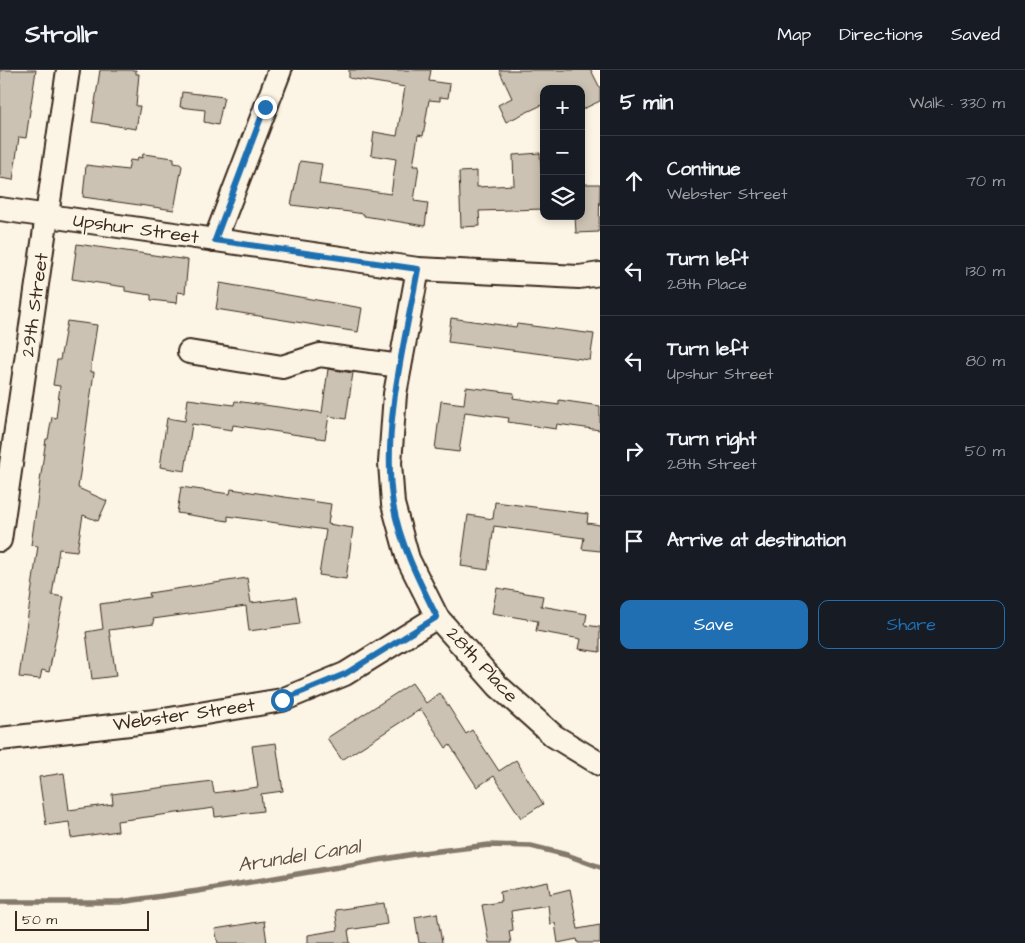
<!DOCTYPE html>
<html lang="en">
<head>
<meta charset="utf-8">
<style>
  body { margin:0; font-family:"Architects Daughter",sans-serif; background:#242831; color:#f1f3f6 }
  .controls { position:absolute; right:15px; top:15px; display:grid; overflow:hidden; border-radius:10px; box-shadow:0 2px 8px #0003 }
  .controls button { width:45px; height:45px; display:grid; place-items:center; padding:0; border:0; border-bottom:1px solid #363941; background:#171b24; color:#f1f3f6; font:25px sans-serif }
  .scale { position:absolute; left:15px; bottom:12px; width:134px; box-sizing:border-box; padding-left:5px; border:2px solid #3b2a1e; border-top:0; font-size:14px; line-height:18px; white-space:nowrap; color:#3b2a1e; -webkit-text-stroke:4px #fcf5e5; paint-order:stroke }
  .stop { position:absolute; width:15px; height:15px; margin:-11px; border:4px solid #1f6fb2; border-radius:50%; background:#fff }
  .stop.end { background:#1f6fb2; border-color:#fff; box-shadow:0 1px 5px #0008 }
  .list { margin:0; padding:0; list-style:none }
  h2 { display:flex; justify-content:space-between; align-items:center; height:65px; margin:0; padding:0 20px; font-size:21px }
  h2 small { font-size:16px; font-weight:400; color:#9ea1a6 }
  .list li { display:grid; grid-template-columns:32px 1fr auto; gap:15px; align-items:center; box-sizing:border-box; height:90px; padding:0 20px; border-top:1px solid #363941 }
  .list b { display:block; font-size:19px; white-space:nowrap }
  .list p { margin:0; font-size:16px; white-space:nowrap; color:#9ea1a6 }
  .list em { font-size:16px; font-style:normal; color:#9ea1a6 }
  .actions { display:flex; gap:10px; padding:15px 20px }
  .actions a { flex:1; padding:11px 0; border:1px solid #1f6fb2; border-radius:10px; text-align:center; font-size:18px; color:#1f6fb2 }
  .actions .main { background:#1f6fb2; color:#fff }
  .icon { flex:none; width:28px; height:28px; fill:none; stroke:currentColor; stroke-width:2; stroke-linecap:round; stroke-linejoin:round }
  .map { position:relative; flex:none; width:600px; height:873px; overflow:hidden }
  header { display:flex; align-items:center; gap:30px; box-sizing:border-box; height:70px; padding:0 25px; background:#171b24; border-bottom:1px solid #363941 }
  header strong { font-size:24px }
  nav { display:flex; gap:28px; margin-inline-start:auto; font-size:18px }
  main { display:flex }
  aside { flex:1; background:#171b24 }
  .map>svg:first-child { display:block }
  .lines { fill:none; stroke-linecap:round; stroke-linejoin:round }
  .stream { stroke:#85796b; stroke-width:5.5 }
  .building { fill:#ccc2b3; stroke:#3b2a1e }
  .minor-casing { stroke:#3b2a1e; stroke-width:26 }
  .minor { stroke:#fcf5e5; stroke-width:22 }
  .route { stroke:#1f6fb2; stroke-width:6 }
  .labels { text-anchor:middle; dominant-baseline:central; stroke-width:4.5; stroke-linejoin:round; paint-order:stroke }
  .street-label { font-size:19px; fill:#3b2a1e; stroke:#fcf5e5 }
  .water-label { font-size:20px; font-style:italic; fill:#605144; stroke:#fcf5e5 }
</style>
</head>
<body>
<header>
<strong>Strollr</strong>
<nav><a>Map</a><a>Directions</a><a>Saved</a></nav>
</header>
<main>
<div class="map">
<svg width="600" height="873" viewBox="0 0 600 873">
  <rect width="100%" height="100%" fill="#fcf5e5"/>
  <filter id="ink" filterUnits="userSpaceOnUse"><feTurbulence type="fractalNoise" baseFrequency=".02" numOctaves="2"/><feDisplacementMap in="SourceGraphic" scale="10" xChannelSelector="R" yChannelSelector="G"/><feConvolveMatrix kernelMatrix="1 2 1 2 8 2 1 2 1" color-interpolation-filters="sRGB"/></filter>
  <g filter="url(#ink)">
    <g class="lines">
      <path class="stream" d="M0,832h120l78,-11 216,-37 75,-9 42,1 36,9 33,12"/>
    </g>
    <g class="building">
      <path d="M0,0h36l-10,68 -7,-1 -6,43 -13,-2z"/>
      <path d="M100,0h36v4h3l-3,32h4l-4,23 -44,-7z"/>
      <path d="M349,0h82l-2,11 21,3 -2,14 -8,-1v4l-11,-1 -6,36 -5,-1 -5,31h6l-5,35 14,2 -3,23 -61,-10v-2l-14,-2 -59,-7 9,-44 22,3 -3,20 72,10 5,-35 -25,-4 3,-23 23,4 8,-49 -56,-9z"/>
      <path d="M499,0h92l9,18v13l-19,9v-21h-37v15l-38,18 -8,-17 14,-7z"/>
      <path d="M182,22l42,5 -6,28 -14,-3 1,-12 -25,-3z"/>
      <path d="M540,83l4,56 -65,2 1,15 -19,1 -2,-55 18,-1v16l37,-2 -1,-30z"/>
      <path d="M143,84l31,4v5l6,1 2,2 -8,44 -91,-13 3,-32 42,5 2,-10 7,1 1,-4 4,1z"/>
      <path d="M581,114h19l-1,48 -23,1 -1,-17h6z"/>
      <path d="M77,174l111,16 -3,33 -7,-1 -1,11 -26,-3v-5l-26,-4v-4l-53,-8z"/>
      <path d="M220,213l142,25 -4,24 -142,-23z"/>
      <path d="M451,248l65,9 1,-3 77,10 -4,26 -142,-18z"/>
      <path d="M67,251l30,4 -6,40v7h3l-16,116 29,13 -9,20 -15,-6 -6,36 -18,-2 -7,46 12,2 -15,75 -7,-2 -2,9 -21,-2 19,-131 -7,-1 15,-106h2l4,-22 4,1 4,-32 -7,-1 4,-25h3z"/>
      <path d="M328,299l25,4 -7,46 -17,-3 -4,23 -92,-14 -1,5 -40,-6 -7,47 -25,-4 7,-49 18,3 3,-22 46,6 1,-4 87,12z"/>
      <path d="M466,317l48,6 -1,5 46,7v-5l41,6v24l-43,-6 -1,5 -48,-7 1,-4 -44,-6 -6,40 -24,-3 6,-48 23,3z"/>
      <path d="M181,417l49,7 1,-5 100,15 -3,20 25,4 -7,51 -27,-4 7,-45 -98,-14v5l-51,-8z"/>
      <path d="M495,432l93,12 -1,9 13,2v26l-18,-2 2,-11 -90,-12 -6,44 -27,-4 7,-51 25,4z"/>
      <path d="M247,508l4,25 45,-6 4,27 -51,7 -3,-25 -93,13 1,5 -45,6 7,46 -24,3 -6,-47 17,-3 -3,-25 50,-7 -1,-4z"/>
      <path d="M497,518l46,8 -2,10 46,8 -2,11 15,2v25l-21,-3 2,-10 -45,-8 2,-10 -46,-8z"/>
      <path d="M412,613l14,20 14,-10 26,41 6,-4 27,41 17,-11 27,44 -22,14 -27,-42 -17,11 -27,-42 -4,3 -25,-39 -79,51 -15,-22z"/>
      <path d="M276,673l7,48 -22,3 2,17 -48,6 -1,-9 -97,13 1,10 -47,7 -2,-16 -23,3 -7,-48 25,-4 5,37 44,-6 -1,-10 100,-13 2,12 44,-6 -6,-41z"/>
      <path d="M548,812l2,12 20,-5 8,40 22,-4v18h-22l-1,-4 -19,4 -3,-20 -5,1 -2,-19 -37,6 2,19 -4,1 2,12h-22l-7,-38 19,-3 -1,-10z"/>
      <path d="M384,833l3,21 -39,6 2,13h-42v-8l30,-5 -3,-20z"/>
      <path d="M437,843l5,30h-23l-4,-26z"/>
      <path d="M264,851l3,22h-49l-3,-14z"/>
    </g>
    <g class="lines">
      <g class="minor-casing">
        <g id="minor">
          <path d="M0,139l418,60 161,8 21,-3"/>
          <path d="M215,170l65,-170"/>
          <path d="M418,199l-23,125 -5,69 3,41 15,55 29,58 61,69 56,50 46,28"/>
          <path d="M189,282l93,15 38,-12 80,11"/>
          <path d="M0,470l68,-470"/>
          <path d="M0,669l164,-19 118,-20 63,-26 92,-57"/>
        </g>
      </g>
      <use href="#minor" class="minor"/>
    </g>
  </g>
  <g class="lines" filter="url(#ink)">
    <path class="route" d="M265,37l-50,133 203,29c-13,72 -37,162 -25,235 7,40 26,77 44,113l-92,57 -63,26"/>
  </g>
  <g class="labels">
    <g class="street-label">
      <text transform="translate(136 159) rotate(8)">Upshur Street</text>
      <text transform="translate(35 235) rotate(-82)">29th Street</text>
      <text transform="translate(482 595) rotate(47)">28th Place</text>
      <text transform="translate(184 645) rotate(-8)">Webster Street</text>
    </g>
    <g class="water-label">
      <text transform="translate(299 786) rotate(-9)">Arundel Canal</text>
    </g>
  </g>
</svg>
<div class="controls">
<button>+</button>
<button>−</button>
<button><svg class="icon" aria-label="layers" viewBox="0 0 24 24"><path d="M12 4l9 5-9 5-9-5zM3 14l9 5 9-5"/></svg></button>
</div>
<div class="scale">50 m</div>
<div class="stop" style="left:282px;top:630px"></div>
<div class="stop end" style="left:265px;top:37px"></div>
</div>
<aside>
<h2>5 min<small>Walk · 330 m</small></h2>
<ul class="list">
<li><svg class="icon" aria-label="ahead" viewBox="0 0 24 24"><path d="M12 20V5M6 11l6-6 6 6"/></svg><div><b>Continue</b><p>Webster Street</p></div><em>70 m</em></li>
<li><svg class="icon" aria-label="left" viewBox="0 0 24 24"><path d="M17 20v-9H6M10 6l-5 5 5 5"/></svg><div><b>Turn left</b><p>28th Place</p></div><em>130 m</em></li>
<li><svg class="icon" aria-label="left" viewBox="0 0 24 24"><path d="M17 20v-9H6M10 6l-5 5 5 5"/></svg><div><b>Turn left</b><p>Upshur Street</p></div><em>80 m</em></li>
<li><svg class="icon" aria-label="right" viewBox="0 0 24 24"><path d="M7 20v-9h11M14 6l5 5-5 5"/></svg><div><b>Turn right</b><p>28th Street</p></div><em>50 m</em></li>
<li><svg class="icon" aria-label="arrive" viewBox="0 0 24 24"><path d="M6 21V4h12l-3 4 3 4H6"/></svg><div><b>Arrive at destination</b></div></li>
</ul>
<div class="actions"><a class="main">Save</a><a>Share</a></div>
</aside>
</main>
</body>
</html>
